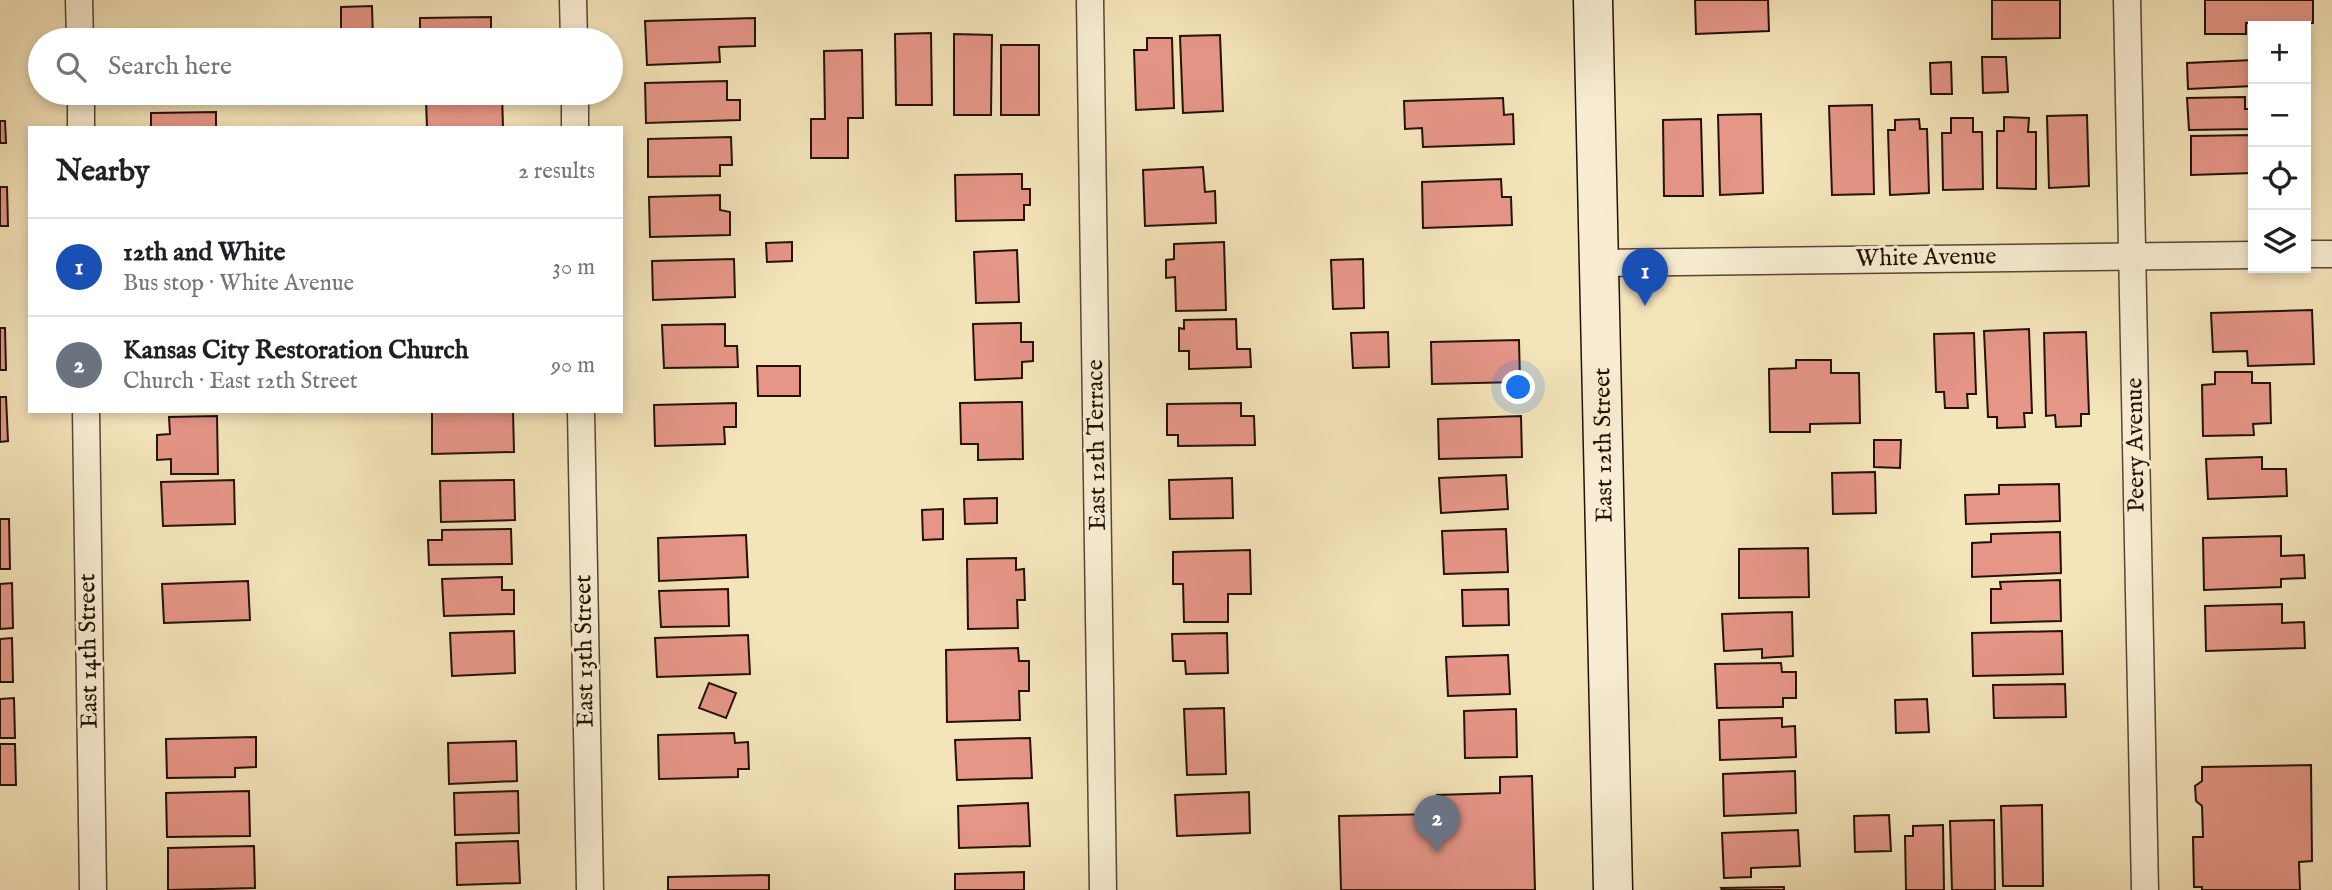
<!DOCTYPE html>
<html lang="en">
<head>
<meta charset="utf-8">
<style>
  body { margin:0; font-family:"IM FELL English",serif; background:#f6f6f6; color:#202124 }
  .controls { position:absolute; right:21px; top:21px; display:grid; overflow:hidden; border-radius:0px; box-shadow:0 4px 10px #0003 }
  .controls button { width:63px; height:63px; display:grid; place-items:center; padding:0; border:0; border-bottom:2px solid #e0e0e0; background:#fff; color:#202124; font:35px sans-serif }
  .you { position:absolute; left:1519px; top:388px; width:24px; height:24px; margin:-18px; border:5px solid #fff; border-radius:50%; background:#1a73e8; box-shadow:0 0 0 10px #1a73e833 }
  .badge { display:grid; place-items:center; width:46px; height:46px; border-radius:50%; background:#0f766e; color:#fff; font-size:23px; font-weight:700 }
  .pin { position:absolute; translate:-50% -58px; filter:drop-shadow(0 2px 4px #0008) }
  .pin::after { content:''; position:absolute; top:37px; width:24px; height:21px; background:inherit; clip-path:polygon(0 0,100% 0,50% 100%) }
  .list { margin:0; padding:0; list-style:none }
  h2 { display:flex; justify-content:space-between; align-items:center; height:91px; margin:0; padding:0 28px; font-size:30px }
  h2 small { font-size:23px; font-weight:400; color:#757577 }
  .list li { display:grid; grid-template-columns:46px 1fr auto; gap:21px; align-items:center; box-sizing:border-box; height:98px; padding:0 28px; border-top:2px solid #e0e0e0 }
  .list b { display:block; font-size:26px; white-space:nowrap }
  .list p { margin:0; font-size:23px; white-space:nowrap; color:#757577 }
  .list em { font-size:23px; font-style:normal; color:#757577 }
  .icon { flex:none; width:38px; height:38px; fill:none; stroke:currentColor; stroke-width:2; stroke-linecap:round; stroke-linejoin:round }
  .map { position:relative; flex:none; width:2332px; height:890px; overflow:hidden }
  .search { position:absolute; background:#fff; box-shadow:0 4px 10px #0003; left:28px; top:28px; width:595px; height:77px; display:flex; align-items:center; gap:18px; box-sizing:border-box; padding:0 24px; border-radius:38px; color:#757577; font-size:26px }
  .panel { position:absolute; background:#fff; box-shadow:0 4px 10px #0003; left:28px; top:126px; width:595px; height:287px; border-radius:0px }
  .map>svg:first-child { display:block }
  .building { fill:#e69687; stroke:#231205; stroke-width:2 }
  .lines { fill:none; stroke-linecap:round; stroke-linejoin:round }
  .street-casing { stroke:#574632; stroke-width:29 }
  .secondary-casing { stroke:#231205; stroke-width:41 }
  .street { stroke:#f8edd2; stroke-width:26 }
  .secondary { stroke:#f8edd2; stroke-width:38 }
  .labels { text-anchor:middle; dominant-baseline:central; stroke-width:6; stroke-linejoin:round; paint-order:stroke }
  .street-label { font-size:24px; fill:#231205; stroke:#f8edd2 }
</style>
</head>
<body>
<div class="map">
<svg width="2332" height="890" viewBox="0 0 2332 890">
  <rect width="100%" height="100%" fill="#f4e4ba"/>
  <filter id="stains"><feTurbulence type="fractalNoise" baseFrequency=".00286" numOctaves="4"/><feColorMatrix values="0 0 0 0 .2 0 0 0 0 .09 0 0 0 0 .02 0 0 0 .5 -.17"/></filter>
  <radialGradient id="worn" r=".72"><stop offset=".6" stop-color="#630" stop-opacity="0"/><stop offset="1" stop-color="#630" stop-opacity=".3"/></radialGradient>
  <g class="building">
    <path d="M1695,0h73l1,31 -73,3z"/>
    <path d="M1992,0h68v38l-68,1z"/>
    <path d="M2205,0h108v23h-67v11h-41z"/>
    <path d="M372,6l1,34h-32v-33z"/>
    <path d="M491,17v23h-71v-22z"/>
    <path d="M755,18v28l-36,1 1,15 -73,3 -2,-44z"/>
    <path d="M931,33l1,72h-36l-1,-71z"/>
    <path d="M954,34l38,1 -1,80h-37z"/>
    <path d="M1220,35l3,76 -40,2 -3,-77z"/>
    <path d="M233,37v3l-81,-1z"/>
    <path d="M1147,38h25l2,70 -38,2 -2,-60h13z"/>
    <rect x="1001" y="45" width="38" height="70"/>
    <path d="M862,50l1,68h-15v40h-37v-39h14l-1,-68z"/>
    <path d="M1982,57h24l2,35 -25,1z"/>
    <path d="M2253,60v26l-65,3 -1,-26z"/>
    <path d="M1951,62l1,32h-21l-1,-31z"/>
    <path d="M727,81v19h13v20l-94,3 -1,-40z"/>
    <path d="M502,93l1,35h-76l-1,-28h9v-5z"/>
    <path d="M2245,97v12h8v20l-64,1 -2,-32z"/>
    <path d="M1503,98l1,17 9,-1 1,30 -91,3 -1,-19 -17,1 -1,-28z"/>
    <path d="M1872,105l2,89 -42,1 -3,-89z"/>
    <path d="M216,112v16h-65v-15z"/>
    <path d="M1761,114l2,79 -43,2 -2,-80z"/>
    <path d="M2087,115l2,71 -40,2 -2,-72z"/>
    <path d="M2004,117l25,1 -1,14h8v57l-39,-1v-57h7z"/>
    <path d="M1951,118h22v14h9l1,57 -40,1 -1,-57h9z"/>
    <path d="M1701,119l2,77h-39l-1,-76z"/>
    <path d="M1919,119l1,10h7l2,64 -39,2 -2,-65h7v-10z"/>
    <path d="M0,121h5l1,22h-6z"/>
    <path d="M2253,135v38l-62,2v-39z"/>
    <path d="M731,137l1,28h-12v11l-72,1v-38z"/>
    <path d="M1203,167l2,25 10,-1 1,32 -71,3 -2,-56z"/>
    <path d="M1022,174v15h8v16h-6v15l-68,1 -1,-46z"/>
    <path d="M1501,179l1,18h9l1,28 -89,3 -1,-46z"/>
    <path d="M0,187h7l1,39h-8z"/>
    <path d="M720,195v15l10,2v23l-80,2 -1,-40z"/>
    <path d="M792,242v19l-25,1 -1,-19z"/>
    <path d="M1224,242l2,68 -50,1 -1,-34 -9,1v-18l8,-1v-15z"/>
    <path d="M1017,250l2,52 -43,1 -2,-51z"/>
    <path d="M734,259l1,38 -82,3 -1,-39z"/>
    <path d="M1363,259l1,49 -31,1 -2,-49z"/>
    <path d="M2312,310l2,54 -66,2 -1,-15 -34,1 -2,-39z"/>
    <path d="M1236,319l1,30h13l1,18 -62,2v-18h-10v-23l5,1v-9z"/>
    <path d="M1021,323v19h12v19l-11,1v16l-47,2 -2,-56z"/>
    <path d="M725,324v22h12l1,21 -74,1 -2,-43z"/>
    <path d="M0,328h5l1,42h-6z"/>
    <path d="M2029,329l3,84h-8l1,14 -28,1v-11h-9l-4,-86z"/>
    <path d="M1388,332l1,35 -36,1 -2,-35z"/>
    <path d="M2086,332l3,82h-8v12l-25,1 -1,-12 -9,1 -2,-83z"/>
    <path d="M1974,333l2,61h-9l1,14h-23l-1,-16h-8l-2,-58z"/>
    <path d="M1519,340l1,42 -88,2 -1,-42z"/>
    <path d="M1796,360h35v13h28l1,50 -50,1v8h-40l-1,-63 27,-1z"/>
    <path d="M757,366h43v30h-42z"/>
    <path d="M2215,372h37v11h18l1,40 -18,1 1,11 -51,1 -1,-51 13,-1z"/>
    <path d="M0,397h6l2,44 -8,1z"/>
    <path d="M1022,402l1,57 -45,1v-16h-17l-1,-41z"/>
    <path d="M736,403v24h-12l1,17 -70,2 -1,-41z"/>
    <path d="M1241,403v13h13l1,29 -77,1v-11h-11v-31z"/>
    <path d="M432,411h81l1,41 -82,2z"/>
    <path d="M217,416l1,58h-47v-15l-14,1v-25l13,-1 -1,-17z"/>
    <path d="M1521,416l1,41 -83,2 -1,-40z"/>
    <path d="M1874,440h27l-1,28 -26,-1z"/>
    <path d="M2262,457v12h24l1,27 -79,3 -2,-40z"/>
    <path d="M1875,472l1,41 -43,1 -1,-41z"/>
    <path d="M1506,475l2,34 -67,4 -2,-35z"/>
    <path d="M1232,478l1,40 -63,1 -1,-39z"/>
    <path d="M234,480l1,44 -72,2 -2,-44z"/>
    <path d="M514,480l1,40 -74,2 -1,-41z"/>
    <path d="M2059,484l1,37 -94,3 -1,-29 34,-1v-9z"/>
    <path d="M997,498v25l-32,1 -1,-25z"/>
    <path d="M943,509v30l-20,1 -1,-30z"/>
    <path d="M0,519h9l1,50h-10z"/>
    <path d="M511,529l1,35 -83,1 -1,-25h14v-10z"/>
    <path d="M1506,529l2,43 -64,2 -2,-43z"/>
    <path d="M2060,532l1,41 -89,4v-34l19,-1v-8z"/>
    <path d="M746,535l2,42 -89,4 -1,-43z"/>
    <path d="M2281,536v20l23,-1 1,23 -24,1v8l-77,3 -1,-52z"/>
    <path d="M1808,548l1,49 -70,1v-49z"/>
    <path d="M1250,550l1,44h-23v28h-44l-1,-38h-10v-32z"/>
    <path d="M1016,558v12l8,-1 1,31h-8l1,28 -50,1 -1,-70z"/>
    <path d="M502,577v13h12v24l-70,2 -2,-37z"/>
    <path d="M2060,580l1,41 -70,2v-34h10l-1,-7z"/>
    <path d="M248,581l2,39 -86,3 -2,-39z"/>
    <path d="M12,583l1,45 -13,1v-45z"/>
    <path d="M728,589l1,37 -68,1 -2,-36z"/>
    <path d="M1508,589l1,36 -46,1 -1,-36z"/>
    <path d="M2282,604v19l22,-1 1,26 -99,3 -1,-45z"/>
    <path d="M1792,612l1,44 -31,2v-9l-38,2 -2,-37z"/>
    <path d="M514,631l1,42 -63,3 -2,-43z"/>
    <path d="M2062,631l1,43 -90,2 -1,-43z"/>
    <path d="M1227,633l1,40 -42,1 -1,-13h-12l-1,-27z"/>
    <path d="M748,635l2,39 -93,3 -2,-39z"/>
    <path d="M12,638l1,44h-13v-43z"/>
    <path d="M1018,648l1,13h10v30h-10l1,29 -73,2 -1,-72z"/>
    <path d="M1508,655l2,39 -62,2 -2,-39z"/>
    <path d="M1781,663l1,9h14v26h-13v9l-66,1 -2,-44z"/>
    <path d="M709,683l27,10 -10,25 -27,-10z"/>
    <path d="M2065,684l1,33 -72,1 -1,-33z"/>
    <path d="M14,698l1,40h-15v-39z"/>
    <path d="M1927,699l2,33 -33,1 -1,-33z"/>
    <path d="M1224,708l2,66 -39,1 -3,-66z"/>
    <path d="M1516,709l1,48 -52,1 -1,-47z"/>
    <path d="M1782,718v9l13,-1 1,31 -76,3 -1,-40z"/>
    <path d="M734,733l1,10 13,-1 1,27h-11v8l-79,2 -1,-44z"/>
    <path d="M256,737v30l-21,1v9l-68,1 -1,-39z"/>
    <path d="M1030,738l2,40 -75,2 -2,-40z"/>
    <path d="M516,741l1,40 -68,3 -1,-41z"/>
    <path d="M0,744h15l1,41h-16z"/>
    <path d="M2311,765l1,96 -13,1 1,28h-98v-3h-8l-1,-50h10l-1,-31 -6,-5 -1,-15 7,-5v-14z"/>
    <path d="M1795,771l1,42 -72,3 -1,-42z"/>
    <path d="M1532,776l3,114h-194l-2,-74 98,-2v-19l63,-2v-16z"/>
    <path d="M249,791l1,45 -83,1 -1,-44z"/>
    <path d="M518,791l1,42 -64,2 -1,-42z"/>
    <path d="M1249,792l1,41 -73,3 -2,-41z"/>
    <path d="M1028,803l2,43 -71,2 -1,-42z"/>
    <path d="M2042,805l1,81h-40l-2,-80z"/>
    <path d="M1889,815l2,36 -36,1 -1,-36z"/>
    <path d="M1994,820l1,70h-43l-2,-69z"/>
    <path d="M1943,825l1,65h-38l-1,-54h8v-10z"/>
    <path d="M1798,830l2,36 -49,2v9l-27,1 -2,-45z"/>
    <path d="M518,841l2,42 -63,2 -1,-42z"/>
    <path d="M254,846l1,42 -87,2v-42z"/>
    <path d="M1024,872v18h-69v-16z"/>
    <path d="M769,875v15h-101v-13z"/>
    <path d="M1784,887v3h-62l-1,-2z"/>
  </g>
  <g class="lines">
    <g class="street-casing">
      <g id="street">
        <path d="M79,0l1,40"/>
        <path d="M573,0l1,40"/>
        <path d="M1090,0l13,890"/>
        <path d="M2127,0l18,890"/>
        <path d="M81,93v35"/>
        <path d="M575,93v35"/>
        <path d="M2306,254h26"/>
        <path d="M1599,263l654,-8"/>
        <path d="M86,411l7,479"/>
        <path d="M581,411l9,479"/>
      </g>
    </g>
    <g class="secondary-casing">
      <path id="secondary" d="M1593,0l20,890"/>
    </g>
    <use href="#street" class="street"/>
    <use href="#secondary" class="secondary"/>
  </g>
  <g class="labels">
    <g class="street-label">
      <text transform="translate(1926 258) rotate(-1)">White Avenue</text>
      <text transform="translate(1097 445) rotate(-91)">East 12th Terrace</text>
      <text transform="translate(1604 445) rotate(-91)">East 12th Street</text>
      <text transform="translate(2136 445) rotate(-91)">Peery Avenue</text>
      <text transform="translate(89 651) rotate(-91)">East 14th Street</text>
      <text transform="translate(585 651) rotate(-91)">East 13th Street</text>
    </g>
  </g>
  <rect width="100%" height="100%" filter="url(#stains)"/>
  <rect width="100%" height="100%" fill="url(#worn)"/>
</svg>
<div class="controls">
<button>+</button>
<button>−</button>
<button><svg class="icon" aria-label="locate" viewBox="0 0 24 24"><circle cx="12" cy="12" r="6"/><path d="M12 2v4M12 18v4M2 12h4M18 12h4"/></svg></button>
<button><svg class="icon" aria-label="layers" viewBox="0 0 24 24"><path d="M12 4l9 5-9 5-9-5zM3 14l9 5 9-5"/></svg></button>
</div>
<div class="you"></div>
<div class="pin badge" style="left:1645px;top:306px;background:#1a4fb4">1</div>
<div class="pin badge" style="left:1437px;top:853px;background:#6b7280">2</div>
<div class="search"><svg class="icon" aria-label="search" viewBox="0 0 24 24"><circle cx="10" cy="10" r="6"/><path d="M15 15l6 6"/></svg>Search here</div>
<section class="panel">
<h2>Nearby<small>2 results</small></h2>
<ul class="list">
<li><span class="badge" style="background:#1a4fb4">1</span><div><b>12th and White</b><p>Bus stop · White Avenue</p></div><em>30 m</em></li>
<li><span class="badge" style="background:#6b7280">2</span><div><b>Kansas City Restoration Church</b><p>Church · East 12th Street</p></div><em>90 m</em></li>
</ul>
</section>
</div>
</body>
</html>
